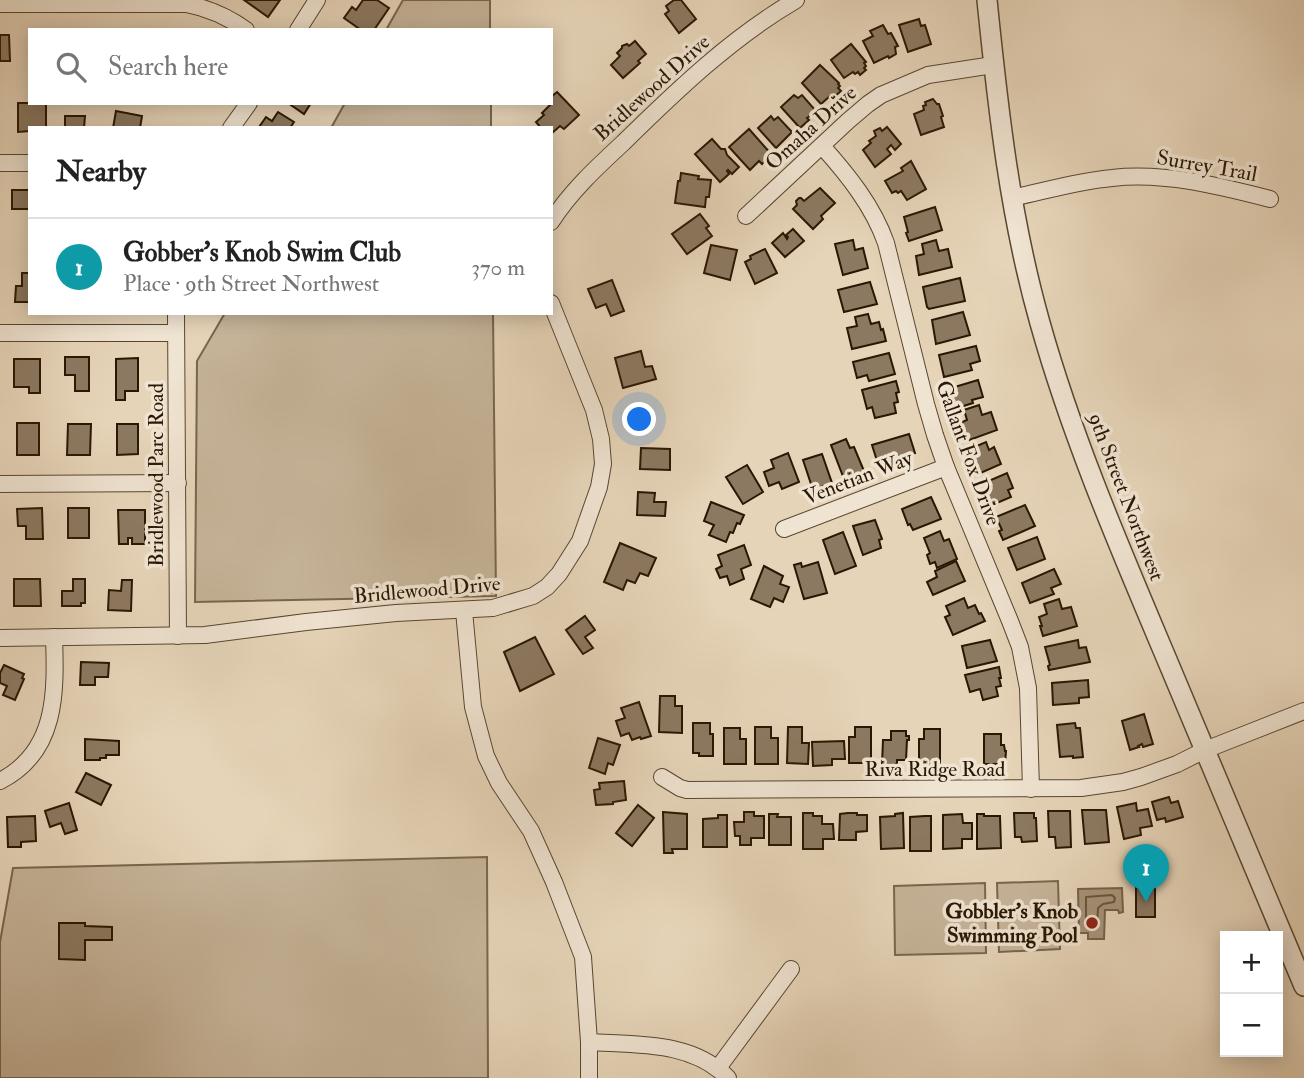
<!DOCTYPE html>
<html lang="en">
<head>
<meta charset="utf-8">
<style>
  body { margin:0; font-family:"IM FELL Double Pica",serif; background:#f6f6f6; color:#222 }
  .controls { position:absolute; right:21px; bottom:21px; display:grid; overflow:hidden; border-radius:0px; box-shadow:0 4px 18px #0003 }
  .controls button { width:63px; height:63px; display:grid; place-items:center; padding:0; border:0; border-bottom:2px solid #e0e0e0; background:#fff; color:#222; font:35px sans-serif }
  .you { position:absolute; left:640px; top:420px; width:24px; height:24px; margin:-18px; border:5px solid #fff; border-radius:50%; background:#1a73e8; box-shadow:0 0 0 10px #1a73e833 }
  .badge { display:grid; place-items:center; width:46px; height:46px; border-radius:50%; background:#8f2418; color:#fff; font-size:23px; font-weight:700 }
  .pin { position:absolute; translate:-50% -58px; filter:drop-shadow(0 2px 4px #0008) }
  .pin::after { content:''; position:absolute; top:37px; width:24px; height:21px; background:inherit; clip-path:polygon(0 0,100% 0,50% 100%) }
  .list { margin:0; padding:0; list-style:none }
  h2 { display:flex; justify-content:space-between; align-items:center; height:91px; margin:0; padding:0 28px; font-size:30px }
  h2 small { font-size:23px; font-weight:400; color:#767676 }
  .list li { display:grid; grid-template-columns:46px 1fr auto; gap:21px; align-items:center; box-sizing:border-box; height:98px; padding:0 28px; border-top:2px solid #e0e0e0 }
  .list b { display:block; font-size:26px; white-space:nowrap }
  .list p { margin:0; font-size:23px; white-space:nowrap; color:#767676 }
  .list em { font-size:23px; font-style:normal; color:#767676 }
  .icon { flex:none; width:38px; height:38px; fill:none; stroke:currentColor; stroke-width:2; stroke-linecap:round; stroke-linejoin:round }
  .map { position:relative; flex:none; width:1304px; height:1078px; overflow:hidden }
  .search { position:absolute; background:#fff; box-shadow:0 4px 18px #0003; left:28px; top:28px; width:525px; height:77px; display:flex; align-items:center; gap:18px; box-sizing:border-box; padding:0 24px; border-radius:0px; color:#767676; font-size:26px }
  .panel { position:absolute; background:#fff; box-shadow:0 4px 18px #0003; left:28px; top:126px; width:525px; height:189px; border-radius:0px }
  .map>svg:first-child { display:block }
  .green { fill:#c6b499; stroke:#78664e; stroke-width:2 }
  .water { fill:#a6947a; stroke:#74624a; stroke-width:2 }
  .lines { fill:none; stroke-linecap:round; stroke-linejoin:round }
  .shore { stroke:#68563e; stroke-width:2 }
  .building { fill:#8c7961; stroke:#2a1703; stroke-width:2 }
  .minor-casing { stroke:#594630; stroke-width:18 }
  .tertiary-casing { stroke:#594630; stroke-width:22 }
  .minor { stroke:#efe3d1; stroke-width:16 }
  .tertiary { stroke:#efe3d1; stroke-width:19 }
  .poi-dot { fill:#8f2418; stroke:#efe3d1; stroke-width:2.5 }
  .labels { text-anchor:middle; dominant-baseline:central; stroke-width:7; stroke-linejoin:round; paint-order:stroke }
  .street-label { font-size:21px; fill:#2a1703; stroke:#efe3d1 }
  .poi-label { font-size:21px; font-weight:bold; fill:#2a1703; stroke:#efe3d1; text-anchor:end }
</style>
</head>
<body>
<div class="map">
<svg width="1304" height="1078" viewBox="0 0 1304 1078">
  <rect width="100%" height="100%" fill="#e6d4b8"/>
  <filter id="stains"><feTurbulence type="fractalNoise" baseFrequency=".00286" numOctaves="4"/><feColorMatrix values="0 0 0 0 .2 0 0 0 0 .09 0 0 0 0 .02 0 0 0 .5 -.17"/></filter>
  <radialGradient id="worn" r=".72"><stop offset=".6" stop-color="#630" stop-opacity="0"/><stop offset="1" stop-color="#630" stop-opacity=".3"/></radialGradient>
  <g class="green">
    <path d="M403,0h87v30h-104z"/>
    <path d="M345,103h146v25h-160z"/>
    <path d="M225,313h268l3,283 -301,6 2,-241z"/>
    <path d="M487,857l1,221h-488v-136l13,-74z"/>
    <path d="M1058,881l2,68 -61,3 -2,-69z"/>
    <path d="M985,883l1,70 -91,2 -1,-69z"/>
  </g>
  <path class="water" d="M1122,888l1,24 -4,1 -1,-3h-13l-1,29h-16v-6h-9l-1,-44z"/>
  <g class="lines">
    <path class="shore" d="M1112,895l3,3 -1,4 -11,2 -5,4 -1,20 -3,1 -6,-3 -2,-3v-26z"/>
  </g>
  <g class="building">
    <path d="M244,0h36l-12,17z"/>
    <path d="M363,0h14l12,8 -15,22h-13l-17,-12 8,-11 4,3z"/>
    <path d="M674,0h7l15,19 -17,14 -14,-19 4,-3 -3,-5z"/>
    <path d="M919,19l2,7 4,-1 6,19 -23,8 -9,-27z"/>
    <path d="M883,25l5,9 3,-1 7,13 -3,1 1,7 -7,4 -1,-2 -14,7 -11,-22 10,-5 -3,-5z"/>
    <path d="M0,35h9l1,26h-10z"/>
    <path d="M635,41l11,13 -8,7 2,2 -17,15 -12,-13 9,-9 -3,-3 5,-5v-2l5,-2 2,2z"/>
    <path d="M851,44l15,18 -2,1 2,3 -2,2 2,2 -6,5 -2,-3 -3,2 -2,-2 -9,6 -13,-18z"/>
    <path d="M820,65l19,18 -1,1 2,2 -2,2 3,3 -8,7 -3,-2 -9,8 -19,-21z"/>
    <path d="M557,92l22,23 -15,14 -4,-3 -9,8v-6h-10l-5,-6 8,-7 -2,-2 8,-8 -2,-2h3v-6z"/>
    <path d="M794,95l4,3 4,-3 14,16 -9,7 2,2 -9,8 -19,-21z"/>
    <path d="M933,99l4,5h2l4,12 -2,1 3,10 -23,8 -7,-21 10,-4 -1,-4 3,-1 -1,-3z"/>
    <path d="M18,103h28v25h-16v3l-12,1z"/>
    <path d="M288,103h23l-7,11z"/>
    <path d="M116,111l26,5 -2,12h-27z"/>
    <path d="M278,112l16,10 -4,6 -31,-1 7,-10 6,4z"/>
    <path d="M65,116h20l-1,12h-19z"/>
    <path d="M771,116l3,4 4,-3 14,15 -16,16 -18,-20z"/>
    <path d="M887,127l14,17 -6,6 -4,-5 -4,4 4,5 -16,13 -12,-17 8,-7 -2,-2 7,-5 -2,-5 6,-3 2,3z"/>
    <path d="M749,129l23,26 -10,9 -3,-3 -9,9 -21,-23z"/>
    <path d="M712,139l9,10h4l2,6 12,12 -7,7 -4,-4 -1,1 2,3 -9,8 -25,-28z"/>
    <path d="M911,161l15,28 -19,11 -6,-9 -3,2 -2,-2 -4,2 -7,-12 18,-10 -2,-3z"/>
    <path d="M681,173l18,3 -1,3 13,1 -2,17h-3l-1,10 -30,-4 3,-22h2z"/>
    <path d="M820,188l15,15 -14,13 2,3 -10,10 -20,-20 4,-4 -1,-4 3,-3h2l3,3z"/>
    <rect x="12" y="190" width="18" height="19"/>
    <path d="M935,207l7,23 -33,11 -3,-8 2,-1 -4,-15z"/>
    <path d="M700,214l9,12 -3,2 6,8 -25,18 -15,-20z"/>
    <path d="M793,229l11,12 -19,16 -13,-14 11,-10 4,6 1,-2 -2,-2z"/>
    <path d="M853,240l2,10 8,-2 5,20 -25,7 -8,-31z"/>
    <path d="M936,240l3,11 9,-2 4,18 -33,8 -3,-19 8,-2 -2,-10z"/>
    <path d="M711,245l26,5 -7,30 -26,-7z"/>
    <path d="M765,249l12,24 -22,11 -10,-22 6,-3 -1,-3z"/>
    <path d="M22,273h8v29h-15l1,-16h6z"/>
    <path d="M960,278l5,23 -36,8 -2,-2 -4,-20z"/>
    <path d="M612,280l12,31 -13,5 -5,-12 -10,4 -8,-19z"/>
    <path d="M870,282l7,22 -33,8 -6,-22z"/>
    <path d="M963,312l7,23 -34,9 -4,-24z"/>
    <path d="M868,314l3,10 8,-2 2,8 2,-1 3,12 -34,8 -5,-21 10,-2 -2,-9z"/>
    <path d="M976,346l4,15 -10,3 2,6 -28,7 -5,-22z"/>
    <path d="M641,351l4,16 7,-1 4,13 -33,9 -8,-30z"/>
    <path d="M889,353l6,21 -26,7 -2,-6 -10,3 -4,-16z"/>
    <path d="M65,357h24v34h-14v-16h-10z"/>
    <path d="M138,358v33h-13v9h-9v-41z"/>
    <path d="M14,359h26v34h-11v-6h-15z"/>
    <path d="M978,380l5,17 -11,3 1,3 -19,6 -2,-7h-2l-2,-13z"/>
    <path d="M896,381l3,11 -3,1 2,9 -4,1 2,10 -21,5 -3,-11 -5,2 -5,-19z"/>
    <path d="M979,405l3,10 9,-3 6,18 -33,12 -3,-10 2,-1 -3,-8 7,-3 -3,-10z"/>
    <rect x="17" y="423" width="22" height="32"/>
    <path d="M68,424h23l-1,31h-23z"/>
    <path d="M117,424h21v30l-21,1z"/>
    <path d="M909,434l6,19 -37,11 -6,-19z"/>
    <path d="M846,439l4,9 4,-1 10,24 -20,8 -13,-34z"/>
    <path d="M986,442l3,8 5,-3 7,17 -25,11 -7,-18 6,-2 -3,-7z"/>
    <path d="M641,448l29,1v21l-30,-1z"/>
    <path d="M788,453l11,29 -17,7 -3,-7 -10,4 -5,-14 10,-4 -3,-8z"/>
    <path d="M822,454l10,29 -19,7 -10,-30z"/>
    <path d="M747,465l16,27 -20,12 -17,-27z"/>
    <path d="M1007,473l6,15 -5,2 3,7 -21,9 -6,-13 4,-1 -4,-9z"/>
    <path d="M638,492l17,1 -1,9h12l-1,14 -28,-1z"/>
    <path d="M931,497l10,22 -28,11 -3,-6 -2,1 -6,-16z"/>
    <path d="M711,502l33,13 -4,9 -3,-1 -4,10 -3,-1 -4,10 -17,-7 5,-10 -10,-4z"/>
    <path d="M1025,505l10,21 -32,14 -4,-9 3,-1 -6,-13z"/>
    <path d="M42,508l1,31h-17v-13h-8l-1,-17z"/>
    <rect x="68" y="508" width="21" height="30"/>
    <path d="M118,510h27v34h-13v-6h-4v6h-9z"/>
    <path d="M875,520l7,19 -3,1 2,8 -18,7 -10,-29z"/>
    <path d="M940,531l4,10 5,-2 8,20 -20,9 -2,-6 -5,2 -3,-9 3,-2 -6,-15z"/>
    <path d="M843,532l13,34 -21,8 -12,-34z"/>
    <path d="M1037,537l8,22 -28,11 -9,-22z"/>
    <path d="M620,543l36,15 -8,18 -8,-3 -5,10 -8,-3 -4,10 -19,-8z"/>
    <path d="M744,545l7,20 -10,4 3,10 -14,6 -3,-9 -7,2 -4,-9 6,-3 -4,-11z"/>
    <path d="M956,561l9,20 -32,14 -6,-13 10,-5 -2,-6z"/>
    <path d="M818,562l9,31 -23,6 -10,-34 7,-2 1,4z"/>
    <path d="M764,566l19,10 -3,8 9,3 -6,15 -9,-4 -4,9 -19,-8z"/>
    <path d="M1054,569l7,15 -10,4 3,6 -24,9 -8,-20z"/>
    <path d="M14,579h26l1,27h-27z"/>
    <path d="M73,579h12v24h-4v3h-19v-15h11z"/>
    <path d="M122,580h10l-1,31 -23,-1 1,-20 12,1z"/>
    <path d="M964,598l4,10 7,-3 4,9 2,-1 4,8 -32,14 -8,-18 5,-2 -4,-9z"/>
    <path d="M1059,599l3,10 9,-2 6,19 -34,10 -3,-10h2l-3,-9 8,-3 -3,-10z"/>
    <path d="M585,616l10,14 -10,7 8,11 -10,6 -17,-24z"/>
    <path d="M535,637l19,37 -34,17 -16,-39z"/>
    <path d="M990,640l7,21 -30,7 -5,-22z"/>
    <path d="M1078,640l1,8 7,-1 4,15 -41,8 -1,-4 2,-1 -5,-18z"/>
    <path d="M81,662l28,1 -1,14h-13v8h-15z"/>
    <path d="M4,665l20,9 -2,4 2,1 -9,21 -12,-5 4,-9 -7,-3v-10z"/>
    <path d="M999,667l2,11h-2l2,8 -5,1 2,9 -15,4 -3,-11 -10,3 -5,-17z"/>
    <path d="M1088,680l1,17 -10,1v5l-26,2 -1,-22z"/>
    <path d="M660,696h15v10h7v27l-23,-1z"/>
    <path d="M639,702l12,34 -10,3 -1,-2 -8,3 -3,-7 -8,3 -5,-15 9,-3 -4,-10z"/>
    <path d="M1144,714l9,30 -10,3 -1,-3 -4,2 1,1 -9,3 -8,-29z"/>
    <path d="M693,723h17v11h3v22h-14v-3h-6z"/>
    <path d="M1075,723l1,5h4l3,29 -10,1v-2l-13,1 -3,-32z"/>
    <path d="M755,727h16v11h7v26h-23z"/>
    <path d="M788,727h14v16h7l-1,21 -21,-1z"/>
    <path d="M855,727h16v36h-22v-26h6z"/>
    <path d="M724,728h16v11h6v25h-22z"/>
    <path d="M924,729h16v36h-21v-26h5z"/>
    <path d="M891,731h15v5h3v4h-2l-1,20h-9v4h-15l1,-24h8z"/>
    <path d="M984,734h17v11h3l1,6h1l-1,13h-21z"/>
    <path d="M598,738l22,7 -7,20 -5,-2 -3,11 -16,-6z"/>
    <path d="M85,739l34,2v14h-13v3h-6v2h-15z"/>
    <path d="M844,741l1,18h-13v6l-19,1 -1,-24z"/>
    <path d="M86,773l25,12 -10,20 -25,-13z"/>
    <path d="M624,781l2,19 -13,2v2l-17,1 -2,-15 6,-1 -1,-6z"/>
    <path d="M1169,797l2,6 7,-2 5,16 -17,5 -1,-4 -8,2 -5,-18z"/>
    <path d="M69,803l8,27 -12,4 -4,-11 -11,4 -5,-16z"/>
    <path d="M1136,803l1,8 11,-2 4,17 -12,2 1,7 -17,4 -7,-32z"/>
    <path d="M638,805l16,13 -22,28 -16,-13z"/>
    <path d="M1082,810h24l3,32 -24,2z"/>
    <path d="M1048,811h22l1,36 -15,1 -1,-11h-6z"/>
    <path d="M663,812l24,2v35h-15l1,4h-9z"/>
    <path d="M744,812h10v4h10v22h-13v7h-11v-9h-5l-1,-14h10z"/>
    <path d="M803,813h10v3h9v8h11l1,15h-11v10h-20z"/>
    <path d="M848,813h9v2h10v16l-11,1v8h-17l1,-26z"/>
    <path d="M903,813l1,35 -23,1 -1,-32 15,-1v-2z"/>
    <path d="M1014,813h20v5h2l1,23 -15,1 -1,-5h-6z"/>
    <path d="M769,814h9l-1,3h14v28h-22z"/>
    <path d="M962,814l1,9h9v16h-10v9l-19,1v-34z"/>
    <path d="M977,814h7v2h16l1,32 -24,1z"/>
    <path d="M718,815h9v32h-24v-28l15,-1z"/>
    <path d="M35,816l1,25 -15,1v5h-13l-1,-30z"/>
    <path d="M925,816h6v35h-21v-34z"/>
    <rect x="1136" y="887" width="19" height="30"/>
    <path d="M59,923h26v3l27,1v13h-27v20l-26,-1z"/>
  </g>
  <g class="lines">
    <g class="minor-casing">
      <g id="minor">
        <path d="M0,4h186c22,4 42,13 60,26"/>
        <path d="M298,30l19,-30"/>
        <path d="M231,128l18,-25"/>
        <path d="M822,146c26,29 51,60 64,97l40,161 9,31 11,32 64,154 10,26 8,41 3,101"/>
        <path d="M0,163h30"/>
        <path d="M1012,198c33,-7 66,-17 100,-20 53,-6 107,8 158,21"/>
        <path d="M746,216l102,-95 20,-17 13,-9 47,-20 65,-10"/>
        <path d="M551,222c19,-30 46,-55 72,-79 53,-52 108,-105 173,-143"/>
        <path d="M176,313l2,323"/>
        <path d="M0,333h176"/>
        <path d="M0,484l178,-1"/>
        <path d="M784,529l162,-62"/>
        <path d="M464,611l9,96 13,49 13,27 32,48 23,51 29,75 6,85v36"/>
        <path d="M0,638l205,-3 101,-13 90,-9 97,-5 40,-12 14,-9 12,-13 21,-33 19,-54 4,-23 -2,-25 -7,-29 -43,-107"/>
        <path d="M662,777l18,11 7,2 394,-2 42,-6 18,-5 36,-13 28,-14 99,-39"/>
        <path d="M0,781c57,-29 56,-88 54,-144"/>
        <path d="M589,1042c48,3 103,-1 139,36"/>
        <path d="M718,1068l73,-99"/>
      </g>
    </g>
    <g class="tertiary-casing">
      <path id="tertiary" d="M987,0c11,109 23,217 53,323 32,114 79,223 125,332 46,110 93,221 139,331"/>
    </g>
    <use href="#minor" class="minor"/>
    <use href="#tertiary" class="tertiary"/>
  </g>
  <circle class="poi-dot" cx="1092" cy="923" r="7"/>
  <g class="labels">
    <g class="street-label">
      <text transform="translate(652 88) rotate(-42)">Bridlewood Drive</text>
      <text transform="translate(811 128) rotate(-42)">Omaha Drive</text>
      <text transform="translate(1207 166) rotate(10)">Surrey Trail</text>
      <text transform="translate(968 453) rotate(70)">Gallant Fox Drive</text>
      <text transform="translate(156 475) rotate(-90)">Bridlewood Parc Road</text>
      <text transform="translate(858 478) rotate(-21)">Venetian Way</text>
      <text transform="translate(1126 497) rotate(69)">9th Street Northwest</text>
      <text transform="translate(427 590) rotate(-5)">Bridlewood Drive</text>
      <text x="935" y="769">Riva Ridge Road</text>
    </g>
    <g class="poi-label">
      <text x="1078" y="911">Gobbler's Knob<tspan x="1078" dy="24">Swimming Pool</tspan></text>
    </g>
  </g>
  <rect width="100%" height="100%" filter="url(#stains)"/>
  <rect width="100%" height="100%" fill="url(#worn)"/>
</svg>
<div class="controls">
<button>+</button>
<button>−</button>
</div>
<div class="you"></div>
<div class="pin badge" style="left:1146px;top:902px;background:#0f9aa8">1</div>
<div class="search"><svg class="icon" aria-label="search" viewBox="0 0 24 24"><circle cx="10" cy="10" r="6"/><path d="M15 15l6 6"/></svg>Search here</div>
<section class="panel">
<h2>Nearby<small></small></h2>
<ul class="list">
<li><span class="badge" style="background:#0f9aa8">1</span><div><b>Gobber's Knob Swim Club</b><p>Place · 9th Street Northwest</p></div><em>370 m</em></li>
</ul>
</section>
</div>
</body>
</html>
